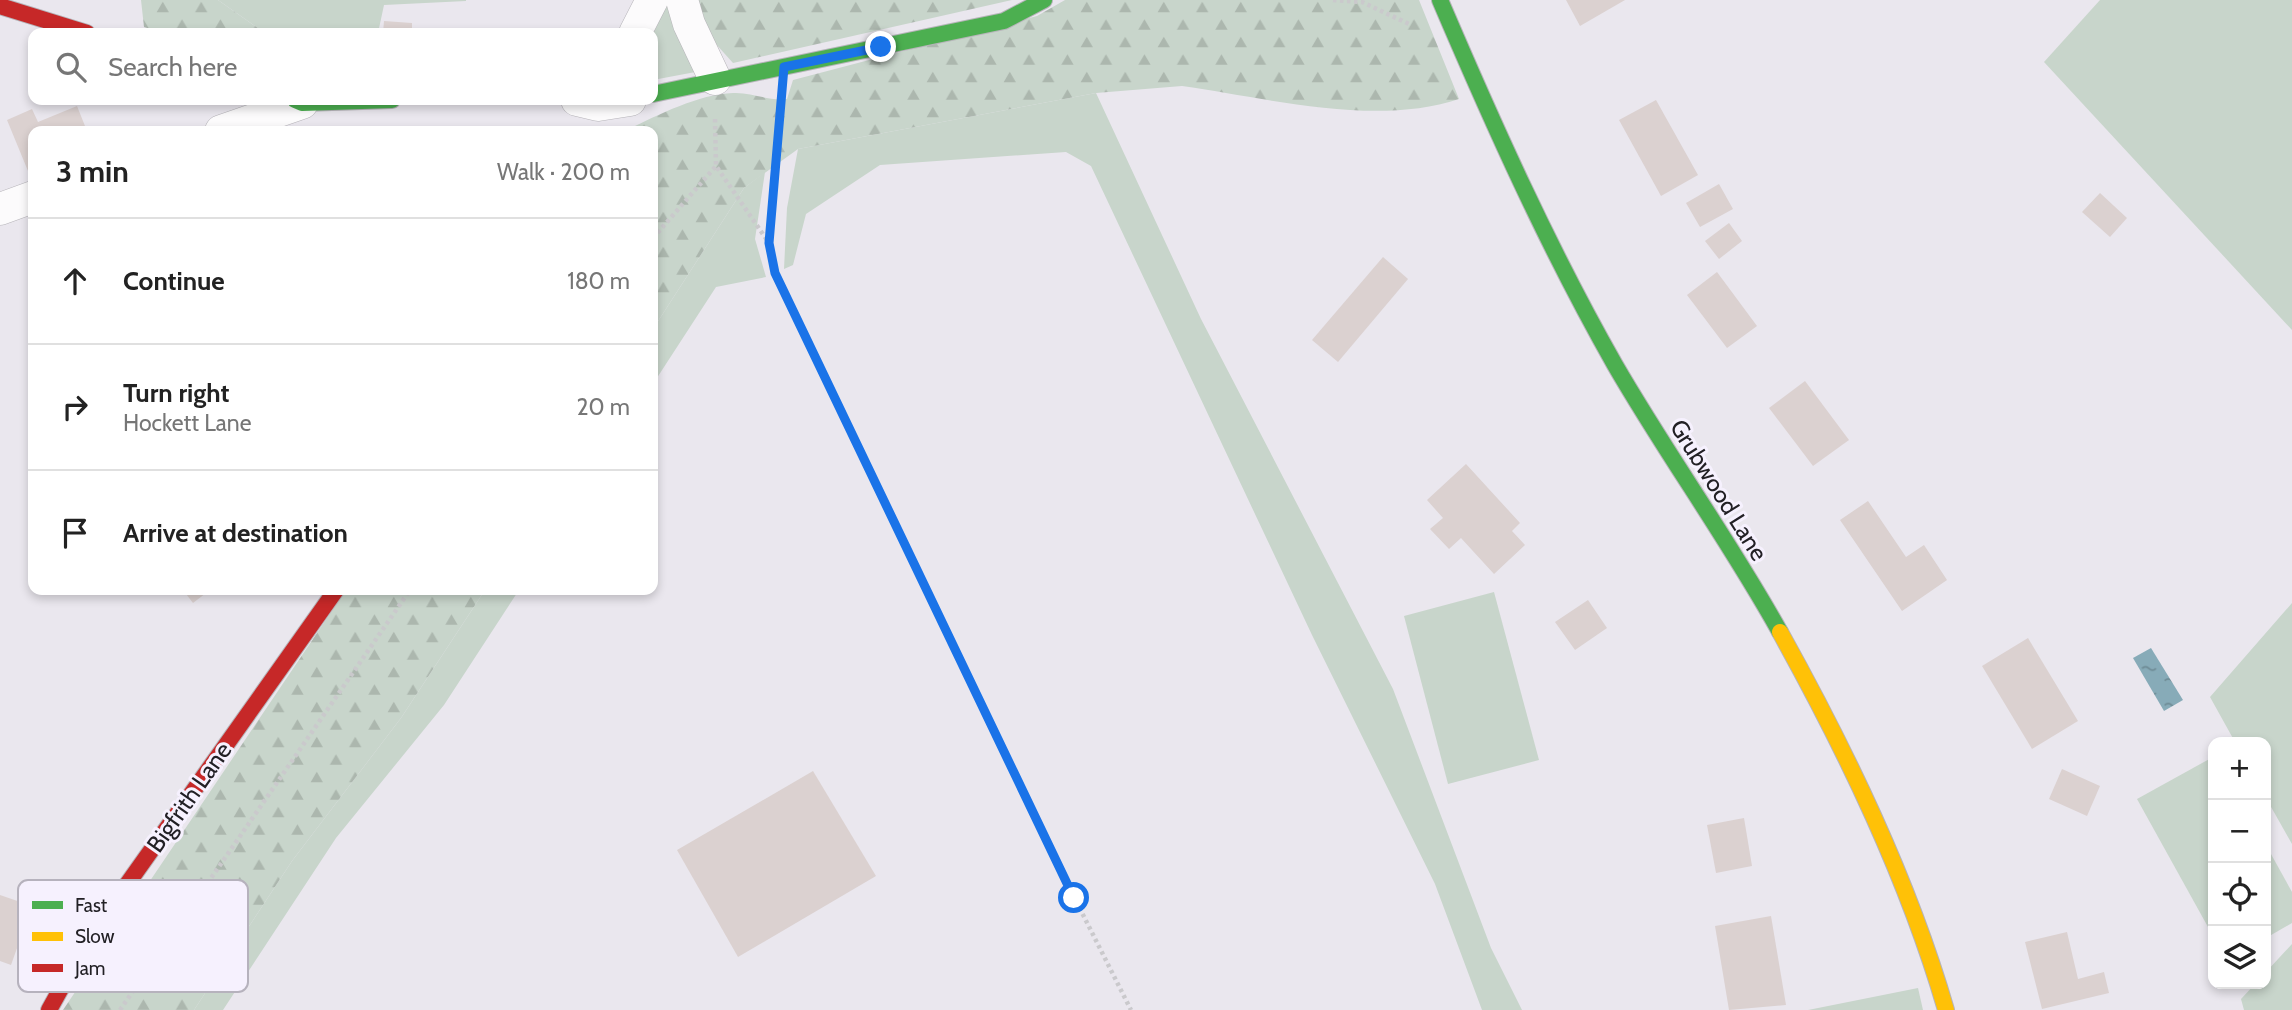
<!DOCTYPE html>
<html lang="en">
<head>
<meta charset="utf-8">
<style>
  body { margin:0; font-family:Cabin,sans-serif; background:#f6f6f6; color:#222 }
  .controls { position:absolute; right:21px; bottom:21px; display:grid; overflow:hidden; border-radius:14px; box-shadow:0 4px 10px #0003 }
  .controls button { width:63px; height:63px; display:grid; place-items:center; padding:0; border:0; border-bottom:2px solid #e0e0e0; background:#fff; color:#222; font:35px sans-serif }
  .stop { position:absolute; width:21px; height:21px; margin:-16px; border:5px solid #1a73e8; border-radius:50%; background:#fff }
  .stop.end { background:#1a73e8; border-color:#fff; box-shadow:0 2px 7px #0008 }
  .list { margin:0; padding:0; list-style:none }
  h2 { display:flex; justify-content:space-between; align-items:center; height:91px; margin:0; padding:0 28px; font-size:30px }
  h2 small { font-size:23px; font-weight:400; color:#767676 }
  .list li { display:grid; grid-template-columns:46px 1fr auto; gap:21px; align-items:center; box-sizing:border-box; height:126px; padding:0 28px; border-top:2px solid #e0e0e0 }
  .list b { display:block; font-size:26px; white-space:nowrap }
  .list p { margin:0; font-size:23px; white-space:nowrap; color:#767676 }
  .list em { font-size:23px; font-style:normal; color:#767676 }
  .icon { flex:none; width:38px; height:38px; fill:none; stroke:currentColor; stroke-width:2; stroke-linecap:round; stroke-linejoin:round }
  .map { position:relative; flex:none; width:2292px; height:1010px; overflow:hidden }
  .search { position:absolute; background:#fff; box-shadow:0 4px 10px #0003; left:28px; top:28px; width:630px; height:77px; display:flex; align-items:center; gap:18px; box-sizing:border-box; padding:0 24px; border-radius:14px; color:#767676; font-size:26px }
  .panel { position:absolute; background:#fff; box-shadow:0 4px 10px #0003; left:28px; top:126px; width:630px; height:469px; border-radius:14px }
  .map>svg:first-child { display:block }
  .grass { fill:#c8d5cb }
  .forest { fill:url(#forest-firs) }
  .water { fill:url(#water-ripples) }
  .building { fill:#dbd1d0 }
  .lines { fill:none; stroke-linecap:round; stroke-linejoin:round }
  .street-casing { stroke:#b6b4b9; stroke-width:33 }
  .fast-casing { stroke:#b6b4b9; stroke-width:18 }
  .slow-casing { stroke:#b6b4b9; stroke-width:18 }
  .jam-casing { stroke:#b6b4b9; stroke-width:18 }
  .path { stroke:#cac9cc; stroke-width:4.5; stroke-dasharray:3.5 3.5; stroke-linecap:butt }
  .street { stroke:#fcfbfc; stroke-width:32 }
  .fast { stroke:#4caf50; stroke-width:16 }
  .slow { stroke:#ffc107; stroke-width:16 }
  .jam { stroke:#c62828; stroke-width:16 }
  .route { stroke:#1a73e8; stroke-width:9 }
  .labels { text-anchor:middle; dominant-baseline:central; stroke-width:6; stroke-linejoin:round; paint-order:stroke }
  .street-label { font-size:24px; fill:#222025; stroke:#f6f1fe }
  .key { fill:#f6f1fe; stroke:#b6b2bd; stroke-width:2 }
  .key-label { font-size:19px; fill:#222025 }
</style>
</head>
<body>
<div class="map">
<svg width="2292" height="1010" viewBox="0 0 2292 1010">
  <defs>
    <pattern id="forest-firs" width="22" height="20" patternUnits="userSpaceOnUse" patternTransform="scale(1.75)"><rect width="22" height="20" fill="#c8d5cb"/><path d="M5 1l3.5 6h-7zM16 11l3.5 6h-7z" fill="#acb7ae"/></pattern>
    <pattern id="water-ripples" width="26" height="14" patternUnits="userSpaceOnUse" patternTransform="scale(1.75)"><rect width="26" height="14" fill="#87abb8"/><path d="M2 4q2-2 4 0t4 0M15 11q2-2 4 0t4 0" fill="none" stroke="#6e8b95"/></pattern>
  </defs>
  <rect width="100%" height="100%" fill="#eae7ee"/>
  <g class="grass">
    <path d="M218,0h248v1l-82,4 -6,28h-113z"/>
    <path d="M670,0l36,70 -53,10 -2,-47z"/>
    <path d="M2100,0h192v330l-248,-268z"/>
    <path d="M1096,93l105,226 192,370 98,259 31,62h-40l-47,-126 -123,-249 -221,-469 -25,-14 -186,13 -74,49 -13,51 -9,4 3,-61 11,-59z"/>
    <path d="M765,172l-10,67 11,38 -50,10 -63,97v-55l91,-141z"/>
    <path d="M485,590h34l-75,115 -108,133 -113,172h-29l98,-149 109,-143z"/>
    <path d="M1494,592l45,168 -91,24 -44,-168z"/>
    <path d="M2292,603v241l-26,-46v-56h-31l-25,-45z"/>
    <path d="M2213,757v179l-76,-137z"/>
    <path d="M2266,845l26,47v31l-26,15z"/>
    <path d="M2292,944v66h-48l-3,-11 14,-15h11v-12z"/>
    <path d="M1918,988l5,22h-115z"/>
  </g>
  <g class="forest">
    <path d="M141,0h77l47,33h-102l-19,-6z"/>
    <path d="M695,0h317l-279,63 -27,-30z"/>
    <path d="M1065,0h354l40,99c-84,28 -191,-1 -277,-13l-86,7 -298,56 -54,39 -91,141v-198h-27l3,-2c29,-14 70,-35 104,-36 19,-1 34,8 54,6l6,-19 244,-64z"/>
    <path d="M346,590h139l-84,128 -109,143 -98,149h-131z"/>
  </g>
  <path class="water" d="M2151,648l32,52 -19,11 -31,-53z"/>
  <g class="building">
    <path d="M1566,0h59l-45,26z"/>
    <path d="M384,21l28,2v10h-29z"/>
    <path d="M1656,100l42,75 -37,21 -42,-76z"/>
    <path d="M77,106l10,25h-54v37l-5,3 -21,-51 25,-11 6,13z"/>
    <path d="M1719,184l14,25 -33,18 -14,-24z"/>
    <path d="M2100,193l27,25 -17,19 -28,-25z"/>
    <path d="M1729,223l13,18 -23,18 -14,-18z"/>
    <path d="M1383,257l25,22 -70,83 -26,-22z"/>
    <path d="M1717,272l40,54 -30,22 -40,-53z"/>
    <path d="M1805,381l44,59 -36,26 -44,-58z"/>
    <path d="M1466,464l54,59 -8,8 13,14 -31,29 -33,-36 -12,11 -19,-20 13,-11 -16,-18z"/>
    <path d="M1868,501l38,56 18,-12 23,35 -45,31 -62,-91z"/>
    <path d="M183,590h27l-17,13z"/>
    <path d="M1588,600l19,28 -32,22 -20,-28z"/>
    <path d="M2028,638l50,83 -46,28 -50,-83z"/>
    <path d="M2062,769l38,17 -13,30 -38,-17z"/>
    <path d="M813,771l63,105 -138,81 -61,-107z"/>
    <path d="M1744,818l8,48 -36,7 -9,-48z"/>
    <path d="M0,895l32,11 -21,59 -11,-4z"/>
    <path d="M1771,916l15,89 -57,5 -14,-84z"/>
    <path d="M2067,932l11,47 26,-7 5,21 -67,16 -17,-67z"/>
  </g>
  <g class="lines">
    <g class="street-casing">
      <g id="street">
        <path d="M682,0l7,24 26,55"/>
        <path d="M635,33l17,-33"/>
        <path d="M577,100l21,5 32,-5"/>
        <path d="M221,131l81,-28"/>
        <path d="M0,209l33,-12"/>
      </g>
    </g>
    <g class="fast-casing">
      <g id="fast">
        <path d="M1440,0c53,124 108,247 175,365 52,90 114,175 165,267"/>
        <path d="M653,94l351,-73 40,-21"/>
        <path d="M295,100l7,3 90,-3"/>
      </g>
    </g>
    <g class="slow-casing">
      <path id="slow" d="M1780,632c66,119 128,247 166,378"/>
    </g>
    <g class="jam-casing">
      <g id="jam">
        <path d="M0,6l87,27"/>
        <path d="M49,1010l40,-72 247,-348"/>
      </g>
    </g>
    <g class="path">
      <path d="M1333,0l29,2 47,22"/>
      <path d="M781,103l-12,140 6,30 288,602 68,135"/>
      <path d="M715,119l1,47 53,77"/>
      <path d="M653,238l63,-72"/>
      <path d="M120,1010l290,-420"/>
    </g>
    <use href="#street" class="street"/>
    <use href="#fast" class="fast"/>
    <use href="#slow" class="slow"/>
    <use href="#jam" class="jam"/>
  </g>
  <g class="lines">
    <path class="route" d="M881,47l-97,20 -15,176 6,30 299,625"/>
  </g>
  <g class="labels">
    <g class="street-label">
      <text transform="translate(1719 490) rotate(58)">Grubwood Lane</text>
      <text transform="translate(189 797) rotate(-55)">Bigfrith Lane</text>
    </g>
  </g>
  <rect x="18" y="880" width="230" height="112" rx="10" class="key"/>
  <rect x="32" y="901" width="31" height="8" fill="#4caf50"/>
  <rect x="32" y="932" width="31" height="9" fill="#ffc107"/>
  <rect x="32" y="964" width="31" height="8" fill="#c62828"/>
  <g class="key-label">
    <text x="75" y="912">Fast</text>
    <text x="75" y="943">Slow</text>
    <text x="75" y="975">Jam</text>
  </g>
</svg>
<div class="controls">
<button>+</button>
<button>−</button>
<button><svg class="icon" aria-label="locate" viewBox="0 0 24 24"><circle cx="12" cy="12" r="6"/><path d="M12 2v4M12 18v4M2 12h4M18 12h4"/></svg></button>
<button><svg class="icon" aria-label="layers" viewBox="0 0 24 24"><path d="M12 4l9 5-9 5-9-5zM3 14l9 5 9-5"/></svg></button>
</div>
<div class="stop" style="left:1074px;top:898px"></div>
<div class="stop end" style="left:881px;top:47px"></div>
<div class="search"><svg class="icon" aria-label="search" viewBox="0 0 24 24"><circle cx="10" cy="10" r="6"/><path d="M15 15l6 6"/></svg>Search here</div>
<section class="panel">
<h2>3 min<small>Walk · 200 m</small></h2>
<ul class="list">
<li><svg class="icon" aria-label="ahead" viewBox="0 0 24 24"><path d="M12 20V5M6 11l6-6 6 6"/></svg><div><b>Continue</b></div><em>180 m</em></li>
<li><svg class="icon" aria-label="right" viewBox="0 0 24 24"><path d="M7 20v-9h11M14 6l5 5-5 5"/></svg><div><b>Turn right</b><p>Hockett Lane</p></div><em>20 m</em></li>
<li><svg class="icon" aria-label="arrive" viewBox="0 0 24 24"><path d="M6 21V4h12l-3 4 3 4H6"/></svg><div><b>Arrive at destination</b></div></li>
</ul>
</section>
</div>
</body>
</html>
